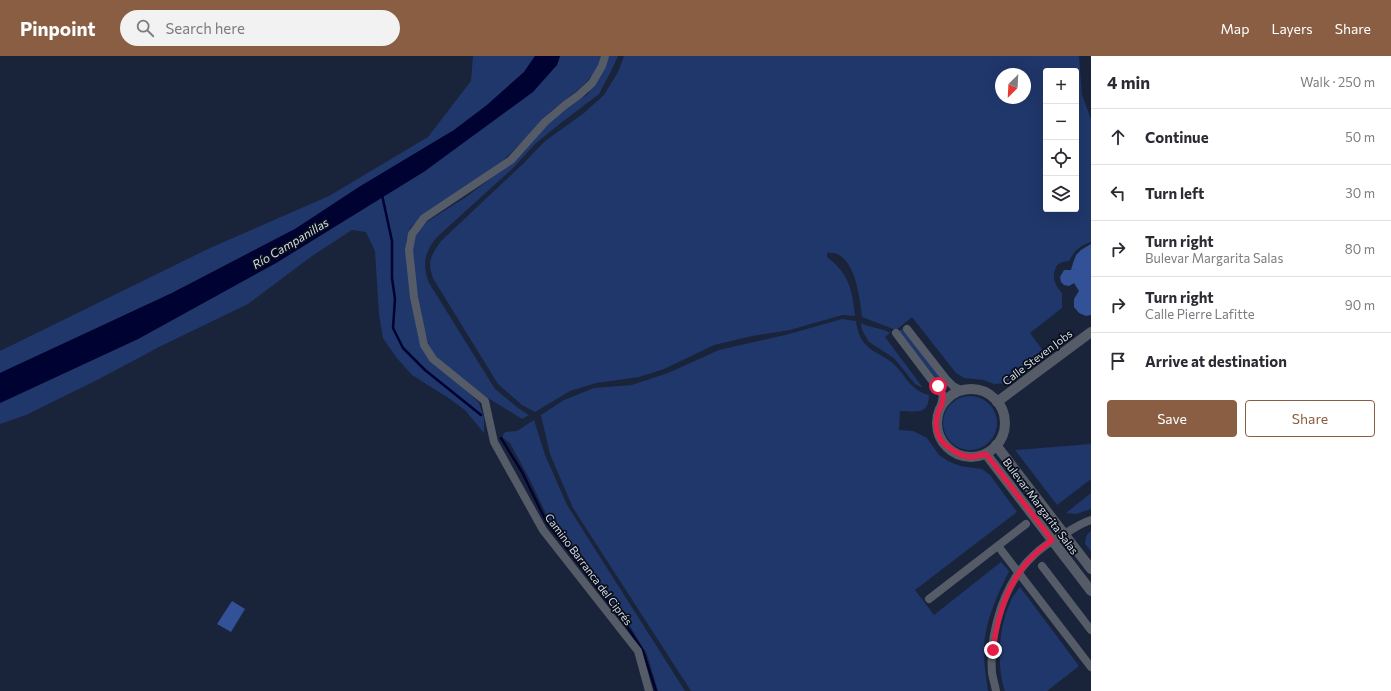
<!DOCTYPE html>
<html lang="en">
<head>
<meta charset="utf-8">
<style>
  body { margin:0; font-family:Commissioner,sans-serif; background:#f2f2f3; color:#2b2b33 }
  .controls { position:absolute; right:12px; top:12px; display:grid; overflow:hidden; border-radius:4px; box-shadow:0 4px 16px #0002 }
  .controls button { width:36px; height:36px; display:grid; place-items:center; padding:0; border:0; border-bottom:1px solid #e1e1e2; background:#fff; color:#2b2b33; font:20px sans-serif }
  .compass { position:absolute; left:995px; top:12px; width:36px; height:36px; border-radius:50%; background:#fff; box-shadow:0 4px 16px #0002; rotate:204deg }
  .stop { position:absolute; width:12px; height:12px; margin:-9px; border:3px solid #e11d48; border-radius:50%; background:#fff }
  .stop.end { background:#e11d48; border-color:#fff; box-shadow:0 1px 4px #0008 }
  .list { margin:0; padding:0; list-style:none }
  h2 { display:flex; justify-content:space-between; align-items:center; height:52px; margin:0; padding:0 16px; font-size:17px }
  h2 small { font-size:13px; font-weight:400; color:#7c7c81 }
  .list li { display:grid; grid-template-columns:26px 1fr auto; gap:12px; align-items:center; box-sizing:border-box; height:56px; padding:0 16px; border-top:1px solid #e1e1e2 }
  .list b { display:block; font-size:15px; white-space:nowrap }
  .list p { margin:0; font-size:13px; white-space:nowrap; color:#7c7c81 }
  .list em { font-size:13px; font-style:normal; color:#7c7c81 }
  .actions { display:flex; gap:8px; padding:12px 16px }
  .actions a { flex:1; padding:9px 0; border:1px solid #8a5e43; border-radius:4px; text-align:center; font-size:14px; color:#8a5e43 }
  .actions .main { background:#8a5e43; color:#fff }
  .icon { flex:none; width:22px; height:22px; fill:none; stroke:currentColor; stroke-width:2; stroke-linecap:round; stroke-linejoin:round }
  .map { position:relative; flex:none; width:1091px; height:635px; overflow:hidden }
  header { display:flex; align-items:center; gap:24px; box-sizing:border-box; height:56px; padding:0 20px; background:#8a5e43; color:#fff }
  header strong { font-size:19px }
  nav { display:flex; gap:22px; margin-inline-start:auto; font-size:14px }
  .search { width:280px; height:36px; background:#f2f2f3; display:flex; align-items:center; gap:10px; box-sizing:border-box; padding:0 14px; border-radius:22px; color:#7c7c81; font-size:15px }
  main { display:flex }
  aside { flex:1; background:#fff }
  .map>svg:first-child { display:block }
  .green { fill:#20376b; fill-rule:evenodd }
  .water { fill:#000232 }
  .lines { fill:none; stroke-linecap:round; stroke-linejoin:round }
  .stream { stroke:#000232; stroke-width:2.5 }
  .building { fill:#325196 }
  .minor { stroke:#565c67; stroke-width:8 }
  .tertiary { stroke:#565c67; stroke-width:10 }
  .route { stroke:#e11d48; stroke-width:5 }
  .labels { text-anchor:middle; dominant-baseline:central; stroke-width:3.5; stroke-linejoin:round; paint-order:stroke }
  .street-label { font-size:11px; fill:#d4dceb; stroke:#090e18 }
  .water-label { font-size:12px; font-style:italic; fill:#d2dcf0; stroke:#090e18 }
</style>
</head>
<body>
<header>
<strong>Pinpoint</strong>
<div class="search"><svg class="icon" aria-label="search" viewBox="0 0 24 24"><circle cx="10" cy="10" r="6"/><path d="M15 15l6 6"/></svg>Search here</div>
<nav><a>Map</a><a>Layers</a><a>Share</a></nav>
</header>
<main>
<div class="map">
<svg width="1091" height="635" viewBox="0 0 1091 635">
  <rect width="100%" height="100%" fill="#19243b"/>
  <g class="green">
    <path d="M473,0h62l-11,16 -37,33 -33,25 -95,57 -64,42 -123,64 -172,80v-22l210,-103 119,-52 99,-59 43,-56z"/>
    <path d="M560,0h41c-7,29 -35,40 -55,60 -15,15 -28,32 -45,46l-79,54 -12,12 -4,13v16l13,81 6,16 11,11 33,28 10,10 5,15v15l-19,-23 -18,-13 -35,-22 -16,-18 -13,-19 -4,-24 -4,-63 -9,-19 -14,-2 -40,26 -64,48 -87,42 -64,34 -71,35 -26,9v-21l138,-64 138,-76 149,-92 132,-106z"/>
    <path d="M608,0h10l-7,15 -12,23 -42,32 -22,18 -23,25 -75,68c-13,16 -15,27 -8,46l66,106 23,19 11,7 -7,4 -34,-21 -41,-31 -15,-14 -10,-27 -8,-46 -2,-30 3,-15 10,-12 41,-26 44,-33 36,-38 20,-18 21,-13 18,-28z"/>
    <path d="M624,0h455l3,39 9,24v123c-12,4 -16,8 -22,19l-7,1 -5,3c-6,12 -3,19 5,28v15l-32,25 14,19 26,-19 1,2 -62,48 -15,1 -10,-4 -20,-2 -8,-5 -44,-56 -16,13 -34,-13c-2,-18 -7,-68 -35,-64v4c22,17 25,32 28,59l-13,-1 -52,15 -38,6 -38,9 -50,24 -25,8 -43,6 -26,8 -35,21 -13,-7 -24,-21 -64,-104c-8,-18 -3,-24 7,-39l84,-79 19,-20 40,-29 20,-18 14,-23zM1046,15h30v138h-30zM1001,18h24v24h-24z"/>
    <path d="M842,263l14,2c1,8 3,16 9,23 7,8 17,11 25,17 16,12 18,29 39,34 0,21 -14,16 -29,16l-1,19 14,1 14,7 12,17 9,6 12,5 22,3 8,6 27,37 -102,78 19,25 67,-53 8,9c-12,25 -25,52 -25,80 0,13 2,27 4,40h-297l-118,-183 -23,-54 -9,-39 23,-15 30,-12 38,-3 36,-12 51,-23 70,-16z"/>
    <path d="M861,267c10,5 21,5 29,10l-5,4 38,51 -8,-4 -21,-26 -25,-16 -7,-12z"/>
    <path d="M902,273l39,49 -3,3 -39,-50z"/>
    <circle cx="970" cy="367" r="27"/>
    <path d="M534,364l11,35 22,50 118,186h-27l-11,-37 -19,-31 -78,-101 -20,-42 -20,-37 -8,-6 3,-5 12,-1z"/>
    <path d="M1091,388v35l-34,26 -42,-55z"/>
    <path d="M1091,437v16l-15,5 -10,-1z"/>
    <path d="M1091,475v20l-6,-7c1,-6 1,-10 6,-13z"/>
    <path d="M1020,531l59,79 -32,25h-42c-9,-25 -6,-65 5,-88 2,-6 6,-11 10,-16z"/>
  </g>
  <path class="water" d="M535,0h25l-3,9 -24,27 -108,79 -149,92 -138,76 -138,64v-30l172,-80 123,-64 64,-42 95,-57 33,-25 37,-33z"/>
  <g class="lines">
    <g class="stream">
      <path d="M382,139l10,46v37l3,21 -2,29 10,20 22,22 56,45"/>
      <path d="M501,382l21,34 25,51 79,102 17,26 13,40"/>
    </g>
  </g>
  <g class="building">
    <path d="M1091,188v71l-5,1 -7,-3 -5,-6v-8l5,-8 -5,-8 -5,3 -5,-1 -3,-3 -1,-5 4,-7h7l2,-7 3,-8 5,-5z"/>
    <path d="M232,545l13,8 -14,23 -14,-8z"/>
  </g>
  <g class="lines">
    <g class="minor">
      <path d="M605,0l-3,10 -10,17 -13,12 -14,10 -20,17 -34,38 -87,58 -12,16 -3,16 5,47 10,48 9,14 52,42 9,41 49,88 95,121 11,40"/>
      <path d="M907,273l39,50 7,7 10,5"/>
      <path d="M896,277l47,62 -2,12"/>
      <path d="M998,490l93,121"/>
      <path d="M1042,510l49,64"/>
      <path d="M929,543l97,-75"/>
      <path d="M996,635c-1,-6 -3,-12 -4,-18 -3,-40 12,-91 42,-118 9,-9 19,-15 30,-21 9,-5 17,-11 27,-14"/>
    </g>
    <g class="tertiary">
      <circle cx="971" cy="367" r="34"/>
      <path d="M997,346l94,-70"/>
      <path d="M996,389l95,124"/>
      <path d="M986,398l105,137"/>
    </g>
  </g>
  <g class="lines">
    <path class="route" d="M938,330c1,2 4,5 5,8 2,8 -5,16 -6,23 -3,16 4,27 17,34 14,8 16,7 32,3l66,86c-6,5 -13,10 -19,16 -25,25 -36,60 -40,94"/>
  </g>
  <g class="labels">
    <g class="street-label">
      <text transform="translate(1037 301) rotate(-37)">Calle Steven Jobs</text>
      <text transform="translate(1041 450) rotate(53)">Bulevar Margarita Salas</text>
      <text transform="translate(589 513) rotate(53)">Camino Barranca del Ciprés</text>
    </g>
    <g class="water-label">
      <text transform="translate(290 187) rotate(-31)">Río Campanillas</text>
    </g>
  </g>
</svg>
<div class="controls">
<button>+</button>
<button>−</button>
<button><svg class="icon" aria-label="locate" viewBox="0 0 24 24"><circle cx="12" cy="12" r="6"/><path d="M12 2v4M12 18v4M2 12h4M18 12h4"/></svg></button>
<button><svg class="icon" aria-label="layers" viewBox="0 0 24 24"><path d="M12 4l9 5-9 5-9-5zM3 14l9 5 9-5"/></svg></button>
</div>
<svg class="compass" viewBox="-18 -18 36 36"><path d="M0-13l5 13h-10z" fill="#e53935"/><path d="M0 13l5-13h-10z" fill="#7c7c81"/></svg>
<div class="stop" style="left:938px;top:330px"></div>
<div class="stop end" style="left:993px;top:594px"></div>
</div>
<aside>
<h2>4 min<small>Walk · 250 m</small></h2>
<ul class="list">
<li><svg class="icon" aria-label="ahead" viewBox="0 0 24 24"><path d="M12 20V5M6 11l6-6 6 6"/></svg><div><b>Continue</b></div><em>50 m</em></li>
<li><svg class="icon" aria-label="left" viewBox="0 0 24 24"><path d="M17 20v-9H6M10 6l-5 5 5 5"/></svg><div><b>Turn left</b></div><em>30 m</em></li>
<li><svg class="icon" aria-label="right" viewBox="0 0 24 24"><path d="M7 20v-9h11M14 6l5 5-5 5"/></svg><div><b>Turn right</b><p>Bulevar Margarita Salas</p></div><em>80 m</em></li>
<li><svg class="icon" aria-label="right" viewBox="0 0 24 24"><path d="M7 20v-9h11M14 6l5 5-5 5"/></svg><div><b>Turn right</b><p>Calle Pierre Lafitte</p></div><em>90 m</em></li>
<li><svg class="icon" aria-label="arrive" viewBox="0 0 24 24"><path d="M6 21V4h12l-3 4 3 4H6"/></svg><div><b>Arrive at destination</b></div></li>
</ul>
<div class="actions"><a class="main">Save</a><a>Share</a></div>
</aside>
</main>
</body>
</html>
